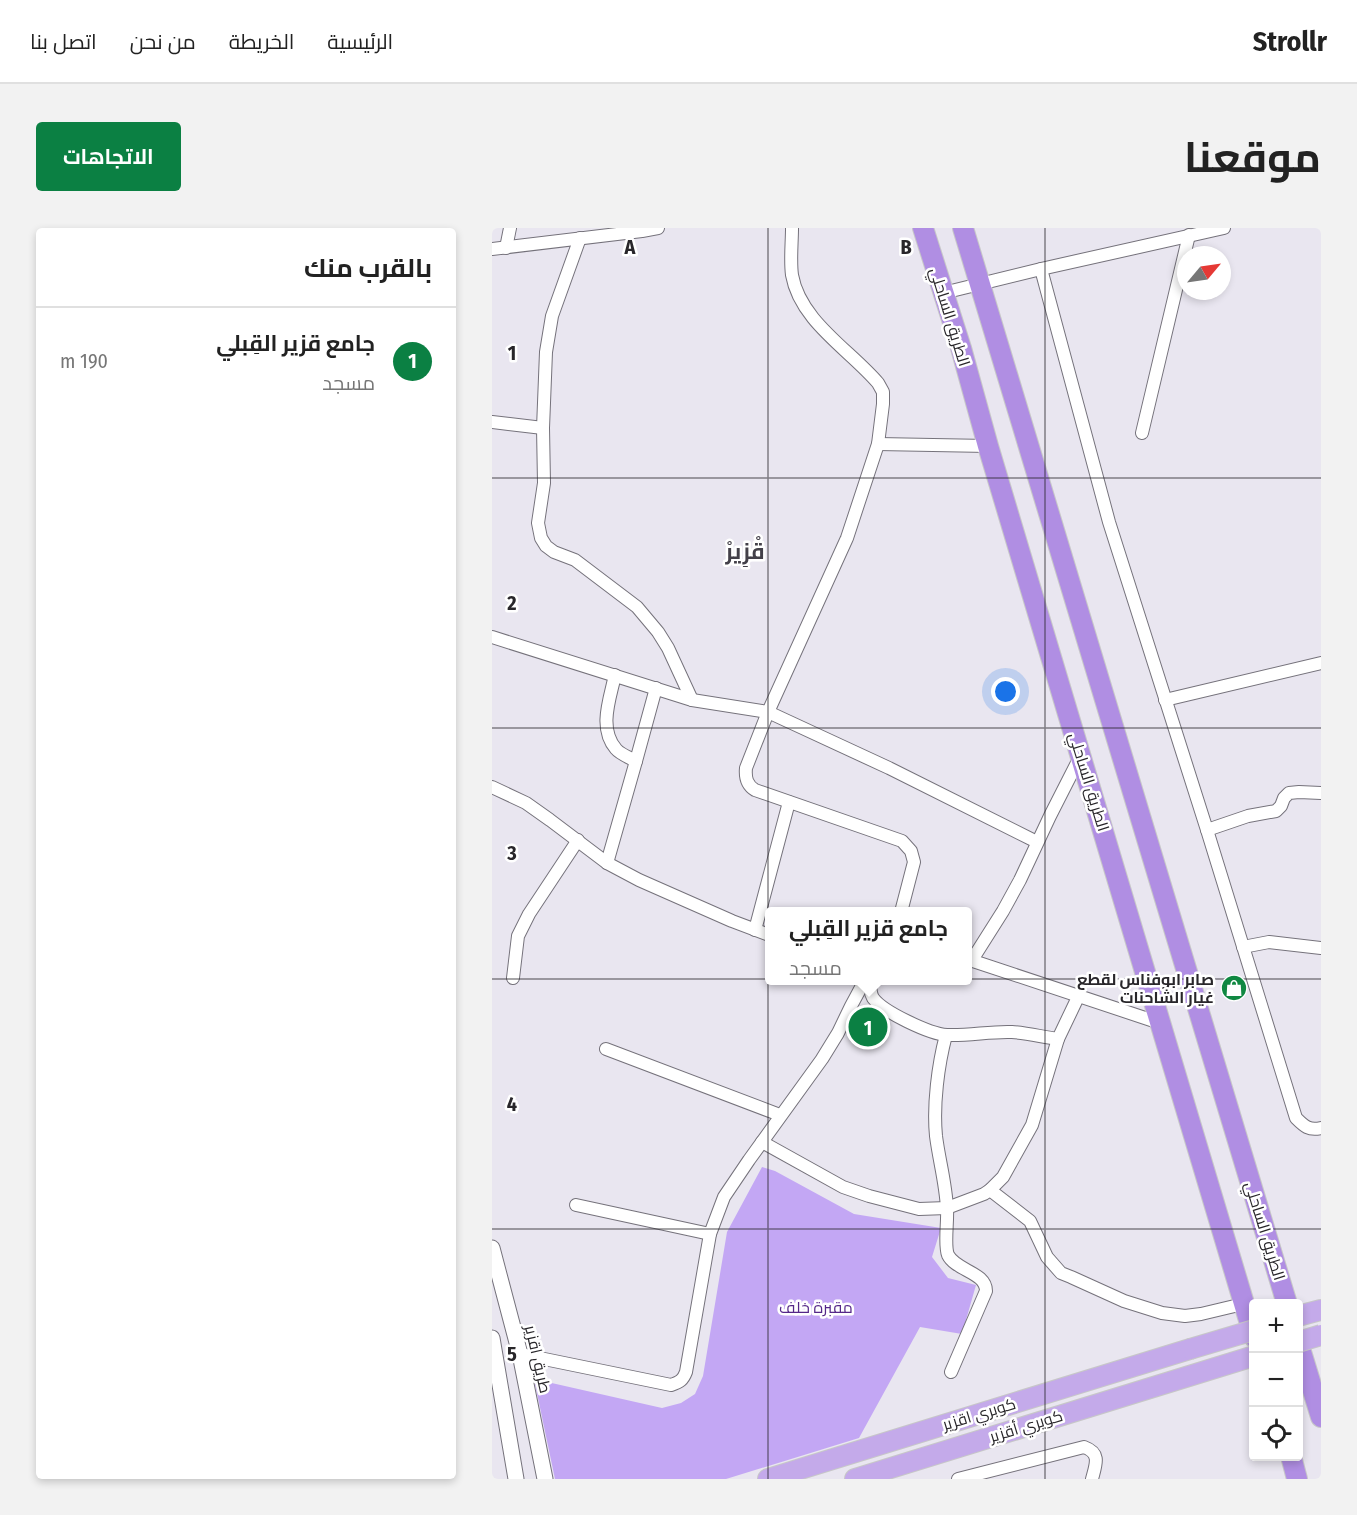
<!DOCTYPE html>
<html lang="ar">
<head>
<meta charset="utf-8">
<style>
  body { margin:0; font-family:"Fira Sans Condensed",Cairo,sans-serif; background:#f2f2f2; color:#222; direction:rtl }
  .controls { position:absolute; right:18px; bottom:18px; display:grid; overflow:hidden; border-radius:6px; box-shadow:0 3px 9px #0003 }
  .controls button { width:54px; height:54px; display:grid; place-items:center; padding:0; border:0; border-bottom:2px solid #e0e0e0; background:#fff; color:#222; font:30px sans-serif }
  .compass { position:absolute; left:685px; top:18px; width:54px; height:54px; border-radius:50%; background:#fff; box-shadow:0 3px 9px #0003; rotate:61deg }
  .you { position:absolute; left:514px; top:464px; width:21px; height:21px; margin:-15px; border:4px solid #fff; border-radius:50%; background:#1a73e8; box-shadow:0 0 0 9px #1a73e833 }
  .badge { display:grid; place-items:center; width:39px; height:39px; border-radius:50%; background:#0b8043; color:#fff; font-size:20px; font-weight:700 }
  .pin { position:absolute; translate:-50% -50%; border:3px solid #fff; box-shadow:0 2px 6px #0006 }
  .popup { position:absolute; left:273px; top:679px; width:207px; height:78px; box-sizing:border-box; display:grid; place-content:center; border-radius:6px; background:#fff; filter:drop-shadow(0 2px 4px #0005); font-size:20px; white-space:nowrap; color:#767676 }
  .popup b { font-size:22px; color:#222 }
  .popup::after { content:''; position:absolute; left:50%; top:100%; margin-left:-12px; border:12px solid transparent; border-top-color:#fff }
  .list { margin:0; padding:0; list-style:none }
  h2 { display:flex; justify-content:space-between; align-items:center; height:78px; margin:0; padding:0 24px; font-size:26px }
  h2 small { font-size:20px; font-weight:400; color:#767676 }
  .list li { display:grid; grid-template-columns:39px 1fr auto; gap:18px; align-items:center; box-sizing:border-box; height:108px; padding:0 24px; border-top:2px solid #e0e0e0 }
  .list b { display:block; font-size:22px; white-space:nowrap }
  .list p { margin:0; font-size:20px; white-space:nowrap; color:#767676 }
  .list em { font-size:20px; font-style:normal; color:#767676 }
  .icon { flex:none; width:33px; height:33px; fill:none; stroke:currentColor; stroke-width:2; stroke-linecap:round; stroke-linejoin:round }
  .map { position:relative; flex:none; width:829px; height:1251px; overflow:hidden; direction:ltr; border-radius:6px }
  header { display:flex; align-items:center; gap:36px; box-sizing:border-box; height:84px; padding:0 30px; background:#fff; border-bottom:2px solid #e0e0e0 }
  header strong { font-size:28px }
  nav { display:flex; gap:33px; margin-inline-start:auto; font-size:21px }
  .intro { display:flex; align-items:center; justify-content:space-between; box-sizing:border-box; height:144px; padding:0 36px }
  h1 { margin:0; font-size:42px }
  .button { padding:15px 27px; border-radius:6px; background:#0b8043; color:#fff; font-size:21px; font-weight:700 }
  main { display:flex; gap:36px; padding:0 36px }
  aside { flex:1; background:#fff; border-radius:6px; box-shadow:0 3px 9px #0003 }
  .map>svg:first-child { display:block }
  .green { fill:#c3a7f4 }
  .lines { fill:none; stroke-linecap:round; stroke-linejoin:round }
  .minor-casing { stroke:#75727b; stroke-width:14 }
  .tertiary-casing { stroke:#75727b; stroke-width:17 }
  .primary-casing { stroke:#c7c7c8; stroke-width:22 }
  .trunk-casing { stroke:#c7c7c8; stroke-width:22 }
  .minor { stroke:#fff; stroke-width:12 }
  .tertiary { stroke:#fff; stroke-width:15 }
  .primary { stroke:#c4aaea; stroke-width:20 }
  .trunk { stroke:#b08ee3; stroke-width:20 }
  .primary-bridge-casing { stroke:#c7c7c8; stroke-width:22; stroke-linecap:butt }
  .primary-bridge { stroke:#c4aaea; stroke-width:20 }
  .grid { fill:none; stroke:#28262a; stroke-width:1.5; stroke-opacity:0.55 }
  .labels { text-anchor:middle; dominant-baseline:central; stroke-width:5; stroke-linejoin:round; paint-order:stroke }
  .street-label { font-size:16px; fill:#28262a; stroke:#fff }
  .poi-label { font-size:16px; font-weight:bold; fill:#28262a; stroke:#fff; text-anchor:end }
  .park-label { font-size:16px; fill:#542788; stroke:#fff }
  .district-label { font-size:22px; font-weight:bold; fill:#434049; stroke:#fff }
  .grid-label { font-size:20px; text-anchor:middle; font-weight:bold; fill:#28262a; stroke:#fff; stroke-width:5; stroke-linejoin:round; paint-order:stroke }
</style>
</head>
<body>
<header>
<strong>Strollr</strong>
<nav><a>الرئيسية</a><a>الخريطة</a><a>من نحن</a><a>اتصل بنا</a></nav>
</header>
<div class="intro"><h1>موقعنا</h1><a class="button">الاتجاهات</a></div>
<main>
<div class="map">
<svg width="829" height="1251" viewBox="0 0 829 1251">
  <rect width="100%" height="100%" fill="#e9e6f0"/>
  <path class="green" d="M270,939l13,4 79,43 87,14 -9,29 16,21 28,7 -14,49 -42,-7 -61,111 -133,41h-171l-21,-100 128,29 19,-5 14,-9 8,-18 24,-144z"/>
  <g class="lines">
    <g class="minor-casing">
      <g id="minor">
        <path d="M300,0c0,15 -2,32 0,47 8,46 58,75 86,108l5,9v12l-5,40 -31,94 -79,174 -22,56c-1,10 1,17 9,22l147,51 9,10 3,11 -13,50"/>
        <path d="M88,10l-28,78 -6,36 -3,76 1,55 -6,40 3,15 5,8 8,6 21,8 62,47 21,25 10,16 24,52"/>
        <path d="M14,20l4,-20"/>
        <path d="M0,21l150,-18 16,-3"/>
        <path d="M549,41l68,253 98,308 89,288c8,8 13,13 25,10"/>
        <path d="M451,65l98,-24 183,-41"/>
        <path d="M0,194l51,6"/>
        <path d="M650,205l47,-198"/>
        <path d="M386,216l110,2"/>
        <path d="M0,409l200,63 76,12 121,56 148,74"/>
        <path d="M123,447c-5,24 -17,53 1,74 4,5 14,9 20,12"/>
        <path d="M673,472l156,-37"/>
        <path d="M0,559l34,16 24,17 57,43 32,17 93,41 37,14"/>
        <path d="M715,602l41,-14 28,-5 5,-5 3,-8 5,-5 10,-1 22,1"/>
        <path d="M115,635l29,-102 20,-73"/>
        <path d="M263,702l34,-128"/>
        <path d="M751,719l26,-5 52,6"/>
        <path d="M475,731l193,64"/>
        <path d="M480,732l31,-49 17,-31 30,-64 31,-61"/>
        <path d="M21,750l5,-42 11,-22 49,-74"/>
        <path d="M378,752c0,7 0,13 3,18 10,14 57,36 74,37 22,1 44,-4 65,-3 15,1 31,5 46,7"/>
        <path d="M454,807c-8,30 -13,70 -10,101 3,24 10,48 11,73 1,11 -3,37 1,46 8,16 38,17 38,36l-35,81"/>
        <path d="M114,821l174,66"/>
        <path d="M270,914l81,45 26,9 50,13 28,-1 37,-14 6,-4 13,-13 29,-52 26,-86 21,-44"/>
        <path d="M498,962l40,31 17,36 14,16 10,4 53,24 38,12 23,3 16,-2 42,-10"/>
        <path d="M84,977l134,29"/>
        <path d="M28,1126l151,31c9,-3 12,-5 15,-13l24,-138 14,-37 25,-37 73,-101 16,-26 13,-27 14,-26"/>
        <path d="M466,1251l126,-32c17,6 12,17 8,32"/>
      </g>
    </g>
    <g class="tertiary-casing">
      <g id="tertiary">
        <path d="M0,1020l28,106 25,125"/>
        <path d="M0,1110l24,141"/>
      </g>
    </g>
    <g class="primary-casing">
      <g id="primary">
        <path d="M806,1088l23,-6"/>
        <path d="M276,1251l422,-130"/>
        <path d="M363,1251l399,-123"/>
      </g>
    </g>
    <g class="trunk-casing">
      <g id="trunk">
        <path d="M431,0l38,120 27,98 266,891"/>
        <path d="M471,0l324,1076"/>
        <path d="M806,1114l23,75"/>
        <path d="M799,1228l6,23"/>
      </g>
    </g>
    <use href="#minor" class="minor"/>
    <use href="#tertiary" class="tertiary"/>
    <use href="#primary" class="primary"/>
    <use href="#trunk" class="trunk"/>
    <g class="primary-bridge-casing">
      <g id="primary-bridge">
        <path d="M806,1114l23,-7"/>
        <path d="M698,1121l64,-19"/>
      </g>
    </g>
    <use href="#primary-bridge" class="primary-bridge"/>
  </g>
  <path class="grid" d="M276,0v1251M553,0v1251M0,250h829M0,500h829M0,751h829M0,1001h829"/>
  <defs>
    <g id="shop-disc" transform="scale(1.35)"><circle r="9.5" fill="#108842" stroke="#fff"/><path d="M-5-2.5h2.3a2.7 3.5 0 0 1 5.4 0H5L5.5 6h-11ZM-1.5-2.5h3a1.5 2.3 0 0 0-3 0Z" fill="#fff"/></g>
  </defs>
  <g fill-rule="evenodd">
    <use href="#shop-disc" x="742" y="760"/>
  </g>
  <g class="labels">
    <g class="street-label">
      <text transform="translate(458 89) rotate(73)">الطريق الساحلي</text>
      <text transform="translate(597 554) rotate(73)">الطريق الساحلي</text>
      <text transform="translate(773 1003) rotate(73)">الطريق الساحلي</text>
      <text transform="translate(46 1131) rotate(77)">طريق اقزير</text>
      <text transform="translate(487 1186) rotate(-17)">كوبري اقزير</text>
      <text transform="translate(534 1198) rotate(-17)">كويري أقزير</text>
    </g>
    <g class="poi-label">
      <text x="722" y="751">صابر ابوفناس لقطع<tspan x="722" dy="18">غيار الشاحنات</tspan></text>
    </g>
    <g class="park-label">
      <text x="324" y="1079">مقبرة خلف</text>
    </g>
    <g class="district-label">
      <text x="253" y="323">قْزِيرْ</text>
    </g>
  </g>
  <g class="grid-label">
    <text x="138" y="26">A</text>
    <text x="414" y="26">B</text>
    <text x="20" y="132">1</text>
    <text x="20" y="382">2</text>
    <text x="20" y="632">3</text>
    <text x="20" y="883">4</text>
    <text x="20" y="1133">5</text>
  </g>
</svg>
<div class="controls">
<button>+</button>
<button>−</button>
<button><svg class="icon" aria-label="locate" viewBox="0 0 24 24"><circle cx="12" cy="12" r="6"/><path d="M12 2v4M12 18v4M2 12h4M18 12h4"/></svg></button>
</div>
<svg class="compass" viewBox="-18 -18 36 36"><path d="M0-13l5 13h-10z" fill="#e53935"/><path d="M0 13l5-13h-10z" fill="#767676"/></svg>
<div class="you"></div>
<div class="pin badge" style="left:376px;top:799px">1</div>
<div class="popup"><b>جامع قزير القِبلي</b>مسجد</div>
</div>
<aside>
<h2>بالقرب منك<small></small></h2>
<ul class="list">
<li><span class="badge">1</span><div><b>جامع قزير القِبلي</b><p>مسجد</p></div><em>190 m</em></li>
</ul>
</aside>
</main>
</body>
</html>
